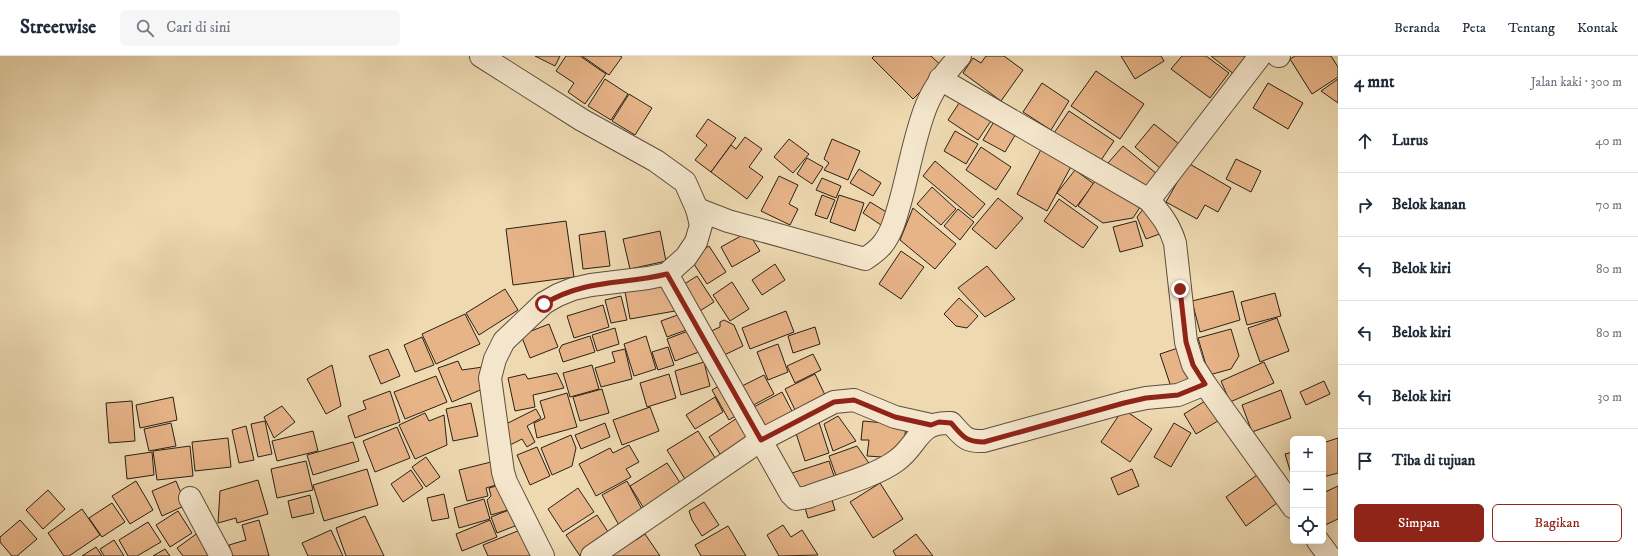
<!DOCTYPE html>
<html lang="id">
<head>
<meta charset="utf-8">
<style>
  body { margin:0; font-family:"IM FELL DW Pica",serif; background:#f6f6f7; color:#1f2937 }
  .controls { position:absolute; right:12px; bottom:12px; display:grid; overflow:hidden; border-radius:6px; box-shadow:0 4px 16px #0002 }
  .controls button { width:36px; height:36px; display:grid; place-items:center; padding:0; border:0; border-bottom:1px solid #e0e1e3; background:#fff; color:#1f2937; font:20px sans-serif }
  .stop { position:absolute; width:12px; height:12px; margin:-9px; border:3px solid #8f2418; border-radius:50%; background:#fff }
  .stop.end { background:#8f2418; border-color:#fff; box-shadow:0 1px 4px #0008 }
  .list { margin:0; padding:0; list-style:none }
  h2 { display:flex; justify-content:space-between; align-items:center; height:52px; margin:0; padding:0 16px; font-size:17px }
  h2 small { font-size:13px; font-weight:400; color:#747a83 }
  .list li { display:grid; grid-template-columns:26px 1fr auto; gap:12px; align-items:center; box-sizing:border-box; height:64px; padding:0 16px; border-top:1px solid #e0e1e3 }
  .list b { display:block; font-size:15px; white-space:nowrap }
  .list em { font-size:13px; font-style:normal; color:#747a83 }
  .actions { display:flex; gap:8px; padding:12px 16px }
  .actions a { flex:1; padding:9px 0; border:1px solid #8f2418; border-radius:6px; text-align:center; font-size:14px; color:#8f2418 }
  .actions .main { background:#8f2418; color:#fff }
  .icon { flex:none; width:22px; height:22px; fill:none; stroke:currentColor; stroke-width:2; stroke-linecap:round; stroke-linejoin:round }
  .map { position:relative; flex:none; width:1338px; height:500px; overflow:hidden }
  header { display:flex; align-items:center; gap:24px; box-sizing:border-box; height:56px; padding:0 20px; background:#fff; border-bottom:1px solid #e0e1e3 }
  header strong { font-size:19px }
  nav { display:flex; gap:22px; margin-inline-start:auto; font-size:14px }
  .search { width:280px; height:36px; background:#f6f6f7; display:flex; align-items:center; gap:10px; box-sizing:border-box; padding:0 14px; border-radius:6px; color:#747a83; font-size:15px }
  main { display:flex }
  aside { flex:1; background:#fff }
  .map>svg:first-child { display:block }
  .building { fill:#e7b488; stroke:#2a2116 }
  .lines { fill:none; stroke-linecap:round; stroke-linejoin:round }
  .minor-casing { stroke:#5b4f3d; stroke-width:24 }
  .minor { stroke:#f4e6cc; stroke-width:22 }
  .route { stroke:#8f2418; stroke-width:5 }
</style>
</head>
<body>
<header>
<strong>Streetwise</strong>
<div class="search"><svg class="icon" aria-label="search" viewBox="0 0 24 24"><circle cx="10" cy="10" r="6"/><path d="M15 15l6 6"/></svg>Cari di sini</div>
<nav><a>Beranda</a><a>Peta</a><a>Tentang</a><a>Kontak</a></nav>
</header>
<main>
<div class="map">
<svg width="1338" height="500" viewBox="0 0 1338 500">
  <rect width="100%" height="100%" fill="#eed9b1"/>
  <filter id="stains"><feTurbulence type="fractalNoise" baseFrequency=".005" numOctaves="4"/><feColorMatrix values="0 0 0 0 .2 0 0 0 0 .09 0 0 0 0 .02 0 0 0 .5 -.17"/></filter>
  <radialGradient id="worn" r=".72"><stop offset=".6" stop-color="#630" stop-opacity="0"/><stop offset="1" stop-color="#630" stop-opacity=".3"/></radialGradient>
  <g class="building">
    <path d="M535,0h25l-5,10z"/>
    <path d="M566,0h14l26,18 -21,30 -17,-12 6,-9 -18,-12z"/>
    <path d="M582,0h38l2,1 -13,18z"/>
    <path d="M874,0h57l13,12 -31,31 -41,-41z"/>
    <path d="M986,0h18l19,14 -22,31 -38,-28 10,-15 8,5z"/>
    <path d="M1121,0h40l3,5 -29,18z"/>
    <path d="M1182,0h24l23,17 -19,25 -39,-29z"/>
    <path d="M1211,0h39l-15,19z"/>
    <path d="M1295,0h36l7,11v10l-26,17 -22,-35z"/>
    <path d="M1096,15l48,33 -24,35 -49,-33z"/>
    <path d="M605,23l23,15 -17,26 -23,-14z"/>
    <path d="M1338,23v24l-17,-12z"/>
    <path d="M1042,27l27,18 -18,29 -28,-18z"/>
    <path d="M1268,27l35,20 -15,26 -35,-21z"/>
    <path d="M629,38l23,14 -17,27 -23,-14z"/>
    <path d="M963,41l30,21 -15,22 -30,-20z"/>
    <path d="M1069,55l45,30 -15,22 -45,-30z"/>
    <path d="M708,63l28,19 -25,34 -16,-12 12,-15 -11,-9z"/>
    <path d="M995,64l22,12 -12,20 -22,-12z"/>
    <path d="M1154,68l25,20 -19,24 -25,-21z"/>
    <path d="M955,75l23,13 -12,20 -22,-13z"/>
    <path d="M745,81l17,12 -13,18 14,10 -16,22 -36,-27 20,-27 5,4z"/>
    <path d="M789,83l20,15 -16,19 -19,-16z"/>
    <path d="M832,83l28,12 -12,29 -24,-10 5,-7 -5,-4z"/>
    <path d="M1044,88l30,17 -27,50 -30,-17z"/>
    <path d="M1123,90l34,28 -14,17 -35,-28z"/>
    <path d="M981,91l30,20 -15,23 -30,-20z"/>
    <path d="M807,102l16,9 -11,17 -15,-10z"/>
    <path d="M1236,103l25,12 -10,21 -25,-13z"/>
    <path d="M935,105l50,43 -12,14 -50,-42z"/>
    <path d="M1188,107l43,25 -13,24 -13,-7 -8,14 -31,-17z"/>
    <path d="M859,113l22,14 -8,13 -23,-13z"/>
    <path d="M1075,114l19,14 -18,23 -19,-14z"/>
    <path d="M1101,116l43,29 -11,17 -30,5 -25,-17z"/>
    <path d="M779,120l19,9 -9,19 9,5 -8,16 -29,-14z"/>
    <path d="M822,122l19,8 -5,12 -20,-8z"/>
    <path d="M932,131l24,22 -15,16 -24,-21z"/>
    <path d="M822,139l13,5 -8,19 -12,-4z"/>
    <path d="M839,139l25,8 -9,28 -25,-9z"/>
    <path d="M998,142l25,20 -27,31 -24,-20z"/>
    <path d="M1059,143l39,28 -15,21 -39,-27z"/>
    <path d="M870,146l18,11 -7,12 -18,-12z"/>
    <path d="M1147,148l18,28 -19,7 -9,-22z"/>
    <path d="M913,152l43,36 -21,25 -35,-29z"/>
    <path d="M958,153l16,13 -14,18 -16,-14z"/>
    <path d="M566,165l8,56 -61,8 -7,-56z"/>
    <path d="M1136,165l7,25 -23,6 -7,-25z"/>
    <path d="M605,175l5,35 -27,3 -4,-34z"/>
    <path d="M660,175l6,30 -36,8 -7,-30z"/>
    <path d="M748,176l12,19 -28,16 -11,-20z"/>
    <path d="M709,190l17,26 -19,12 -17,-26z"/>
    <path d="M901,195l23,16 -23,32 -22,-15z"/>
    <path d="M775,208l10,16 -23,15 -10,-15z"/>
    <path d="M987,210l28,33 -30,18 -27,-29z"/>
    <path d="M697,220l17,26 -19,12 -17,-26z"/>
    <path d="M654,225l22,17 -1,13 -45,8 -6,-33z"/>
    <path d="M732,226l17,27 -19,12 -17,-26z"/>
    <path d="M505,233l13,21 -39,25 -13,-22z"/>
    <path d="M1233,235l7,29 -40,12 -8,-31z"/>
    <path d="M1275,237l6,23 -34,9 -6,-23z"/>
    <path d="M621,240l6,24 -16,3 -6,-23z"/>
    <path d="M959,242l19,18 -11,12 -11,-2 -12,-12z"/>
    <path d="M603,249l6,22 -35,11 -7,-22z"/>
    <path d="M786,255l8,21 -44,17 -8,-21z"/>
    <path d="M686,256l6,16 -25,9 -6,-16z"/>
    <path d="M465,258l15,30 -44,20 -14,-30z"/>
    <path d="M1277,262l12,33 -29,11 -12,-34z"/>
    <path d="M724,264l10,5 9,21 -25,12 -11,-25 13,-6v-5z"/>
    <path d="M549,268l9,23 -28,11 -9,-23z"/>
    <path d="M815,271l5,17 -27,9 -5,-17z"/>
    <path d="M615,272l4,16 -22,7 -5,-16z"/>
    <path d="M696,272l8,22 -29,11 -8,-22z"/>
    <path d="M1231,273l8,27 -8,13 -22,6 -11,-37z"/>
    <path d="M590,280l5,16 -32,10 -4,-12 3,-5z"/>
    <path d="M646,280l10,33 -22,7 -10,-32z"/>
    <path d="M422,281l12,28 -19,7 -11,-27z"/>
    <path d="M778,288l10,28 -20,8 -11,-28z"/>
    <path d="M668,291l6,18 -16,5 -6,-18z"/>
    <path d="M1181,291l11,33 -21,7 -11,-33z"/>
    <path d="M388,293l12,27 -19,8 -12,-28z"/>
    <path d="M625,293l7,30 -31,8 -6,-19 20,-6 -3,-10z"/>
    <path d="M813,298l8,16 -26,13 -8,-17z"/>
    <path d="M458,305l4,9 21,-3 2,21 -33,14 -14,-34z"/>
    <path d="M704,306l6,24 -29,9 -6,-24z"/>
    <path d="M1264,306l10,21 -44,19 -9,-21z"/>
    <path d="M332,309l9,41 -15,8 -19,-35z"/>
    <path d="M592,309l7,24 -29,8 -7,-24z"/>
    <path d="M557,317l7,15 -31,7 2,12 -20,4 -7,-33 17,-4 3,5z"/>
    <path d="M669,318l7,24 -29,9 -7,-24z"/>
    <path d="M815,318l10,21 -30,15 -10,-21z"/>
    <path d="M764,319l10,19 -26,14 -10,-20z"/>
    <path d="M436,320l11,26 -42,17 -11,-27z"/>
    <path d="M1324,325l6,13 -24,11 -6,-13z"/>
    <path d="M726,326l17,29 -14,9 -17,-30z"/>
    <path d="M602,333l7,24 -29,8 -7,-24z"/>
    <path d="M1281,334l10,28 -39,14 -10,-27z"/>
    <path d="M390,335l10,31 -45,16 -7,-22 18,-7 -3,-8z"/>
    <path d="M782,336l11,21 -30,16 -11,-21z"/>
    <path d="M567,337l10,34 -40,11 -3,-15 11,-5 -5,-17z"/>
    <path d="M173,341l4,23 -37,8 -4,-23z"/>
    <path d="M715,341l8,15 -28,17 -9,-14z"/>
    <path d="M1210,342l13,20 -27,16 -12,-20z"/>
    <path d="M132,345l3,40 -26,2 -3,-40z"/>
    <path d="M471,347l7,33 -25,5 -7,-32z"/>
    <path d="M282,350l13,16 -21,16 -10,-21z"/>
    <path d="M650,351l9,24 -37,14 -9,-25z"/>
    <path d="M536,353l5,9 -14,8 8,16 -8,5 -5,-8 -12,6 -4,-21z"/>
    <path d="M1123,353l29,20 -22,33 -29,-20z"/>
    <path d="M425,357l4,8 15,-6 3,30 -32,14 -16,-34z"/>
    <path d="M740,360l15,24 -31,20 -15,-23z"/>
    <path d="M838,360l18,25 -23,10 -9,-27z"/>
    <path d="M818,363l11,34 -24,8 -11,-34z"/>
    <path d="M265,365l7,33 -14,3 -7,-33z"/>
    <path d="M863,365l43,4 -1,10 3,12 -26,10 -15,-1 2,-16h-8z"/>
    <path d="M171,367l5,23 -27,5 -5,-22z"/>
    <path d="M605,367l5,14 -29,12 -6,-14z"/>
    <path d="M1174,367l17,10 -20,34 -17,-10z"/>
    <path d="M246,370l8,34 -15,3 -7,-33z"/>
    <path d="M397,371l13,31 -35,14 -12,-31z"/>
    <path d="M313,375l5,20 -41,10 -5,-20z"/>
    <path d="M698,375l21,33 -31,20 -21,-34z"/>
    <path d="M571,379l5,13 -4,18 -20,9 -11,-27z"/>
    <path d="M228,382l3,29 -36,4 -3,-29z"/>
    <path d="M1338,382v35l-15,4v-34z"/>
    <path d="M353,386l6,19 -46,14 -6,-20z"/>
    <path d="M629,389l10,17 -13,7 5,8 -35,19 -17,-32 31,-16 3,5z"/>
    <path d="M190,390l3,30 -36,4 -4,-29z"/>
    <path d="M857,390l16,23 -35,12 -9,-25z"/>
    <path d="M537,391l13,29 -20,9 -13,-30z"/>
    <path d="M152,396l2,23 -27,4 -2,-23z"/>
    <path d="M1293,396v28l-8,-26z"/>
    <path d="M426,401l14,20 -14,10 -14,-20z"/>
    <path d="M306,405l7,29 -36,8 -6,-29z"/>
    <path d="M829,405l7,21 -38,12 -6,-21z"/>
    <path d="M491,406l5,23 -10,3 2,8 -21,5 -8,-31z"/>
    <path d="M667,407l16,24 -38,23 -15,-24z"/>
    <path d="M367,413l11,36 -54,16 -11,-36z"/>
    <path d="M1132,413l7,17 -21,9 -7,-17z"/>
    <path d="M411,414l12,18 -20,14 -12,-18z"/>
    <path d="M1257,419l20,28 -31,23 -20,-29z"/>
    <path d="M258,424l10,34 -31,9 -1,-5 -18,5 2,-32z"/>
    <path d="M136,425l17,29 -23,14 -18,-28z"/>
    <path d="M176,425l10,24 -24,11 -10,-25z"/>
    <path d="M627,425l17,32 -24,14 -18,-32z"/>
    <path d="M880,427l23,36 -30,19 -23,-36z"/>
    <path d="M504,428l7,25 -20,6 -4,-15 4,-4 -2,-8z"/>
    <path d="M1338,430v33l-15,7v-33z"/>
    <path d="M578,432l16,24 -31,20 -15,-23z"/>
    <path d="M48,434l17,19 -22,20 -17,-19z"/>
    <path d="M830,437l5,17 -27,8 -5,-17z"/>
    <path d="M444,438l5,24 -17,3 -5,-23z"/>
    <path d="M310,439l4,18 -22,5 -4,-17z"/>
    <path d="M484,443l6,20 -31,9 -5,-20z"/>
    <path d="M704,446l15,23 -17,11 -10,-16 -3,-9z"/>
    <path d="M112,447l13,19 -23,15 -13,-19z"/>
    <path d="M514,452l6,16 -23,9 -6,-16z"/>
    <path d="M82,453l18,26 -31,21h-5l-16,-23z"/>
    <path d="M178,455l14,22 -22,14 -14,-22z"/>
    <path d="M597,459l15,23 -27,18h-5l-14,-21z"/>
    <path d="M365,460l19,40h-38l-10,-28z"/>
    <path d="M20,464l17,19 -20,17h-5l-12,-14v-5z"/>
    <path d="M259,464l10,36h-37l-3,-11 17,-5 -4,-15z"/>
    <path d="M490,464l7,17 -35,14 -6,-17z"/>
    <path d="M148,466l13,20 -24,14h-9l-9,-16z"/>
    <path d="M783,469l8,12 11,-7 16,25 -39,1 -12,-21z"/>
    <path d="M728,470l18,30h-45l-6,-11z"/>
    <path d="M525,472l12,28h-49l-5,-11z"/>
    <path d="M331,474l12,26h-35l-6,-13z"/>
    <path d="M199,476l11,24h-27l-6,-8z"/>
    <path d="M645,478l15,22h-58l31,-19 3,3z"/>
    <path d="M916,478l17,22h-37l-3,-5z"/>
    <path d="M114,484l10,16h-20l-4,-7z"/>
    <path d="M96,491l6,9h-20z"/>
    <path d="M165,493l5,7h-17z"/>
  </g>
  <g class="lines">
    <g class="minor-casing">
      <g id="minor">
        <path d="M481,0l101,64 74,41 29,21 12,27 4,16 -5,17 -10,15 -19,17 -19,4 -57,7 -18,4 -15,6 -14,8 -40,38 -9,18 -5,19 13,94 3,10 37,74"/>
        <path d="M1278,0h1"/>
        <path d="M940,23l209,121c12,15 20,24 26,43l11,99 7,23 12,19 88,123"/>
        <path d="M1149,144l111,-144"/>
        <path d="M697,153l31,12 137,38c6,-4 12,-8 17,-14 9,-11 13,-25 17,-39 9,-31 14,-63 25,-94 8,-23 21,-39 36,-56"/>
        <path d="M667,218l124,220 5,5 12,-2c26,-10 66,-20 88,-36 23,-16 21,-40 55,-38 12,13 14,19 33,18l139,-38 23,-5 32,-3 27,-11"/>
        <path d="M190,442l31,58"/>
        <path d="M1318,485l11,15"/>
        <path d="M592,500l169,-116 73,-38 20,-2 41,17 36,8"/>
      </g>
    </g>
    <use href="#minor" class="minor"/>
  </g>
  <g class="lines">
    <path class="route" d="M544,248c40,-25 79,-19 123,-30l94,166 73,-38 20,-2 41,17 36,8 8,-3 12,1c12,13 14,19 33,19l140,-39 22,-5 32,-3 27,-11 -12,-19 -7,-23 -6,-53"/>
  </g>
  <rect width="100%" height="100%" filter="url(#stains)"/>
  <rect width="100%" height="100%" fill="url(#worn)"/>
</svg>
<div class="controls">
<button>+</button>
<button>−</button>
<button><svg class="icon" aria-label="locate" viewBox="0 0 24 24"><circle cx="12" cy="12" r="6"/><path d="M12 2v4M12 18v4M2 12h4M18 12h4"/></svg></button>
</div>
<div class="stop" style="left:544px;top:248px"></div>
<div class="stop end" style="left:1180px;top:233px"></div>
</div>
<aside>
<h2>4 mnt<small>Jalan kaki · 300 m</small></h2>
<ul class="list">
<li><svg class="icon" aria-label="ahead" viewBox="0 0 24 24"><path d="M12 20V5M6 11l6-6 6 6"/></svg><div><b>Lurus</b></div><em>40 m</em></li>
<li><svg class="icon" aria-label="right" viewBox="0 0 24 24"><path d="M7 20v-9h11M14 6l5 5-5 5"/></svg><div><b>Belok kanan</b></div><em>70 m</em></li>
<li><svg class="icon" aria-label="left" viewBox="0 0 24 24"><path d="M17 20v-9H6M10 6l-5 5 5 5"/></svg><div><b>Belok kiri</b></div><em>80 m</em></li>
<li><svg class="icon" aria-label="left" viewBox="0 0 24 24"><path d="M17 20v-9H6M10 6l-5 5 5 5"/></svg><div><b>Belok kiri</b></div><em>80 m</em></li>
<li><svg class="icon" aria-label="left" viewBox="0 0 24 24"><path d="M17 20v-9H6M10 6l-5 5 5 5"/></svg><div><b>Belok kiri</b></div><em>30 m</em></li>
<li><svg class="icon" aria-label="arrive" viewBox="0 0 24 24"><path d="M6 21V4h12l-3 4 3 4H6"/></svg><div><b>Tiba di tujuan</b></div></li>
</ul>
<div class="actions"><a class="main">Simpan</a><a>Bagikan</a></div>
</aside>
</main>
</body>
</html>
